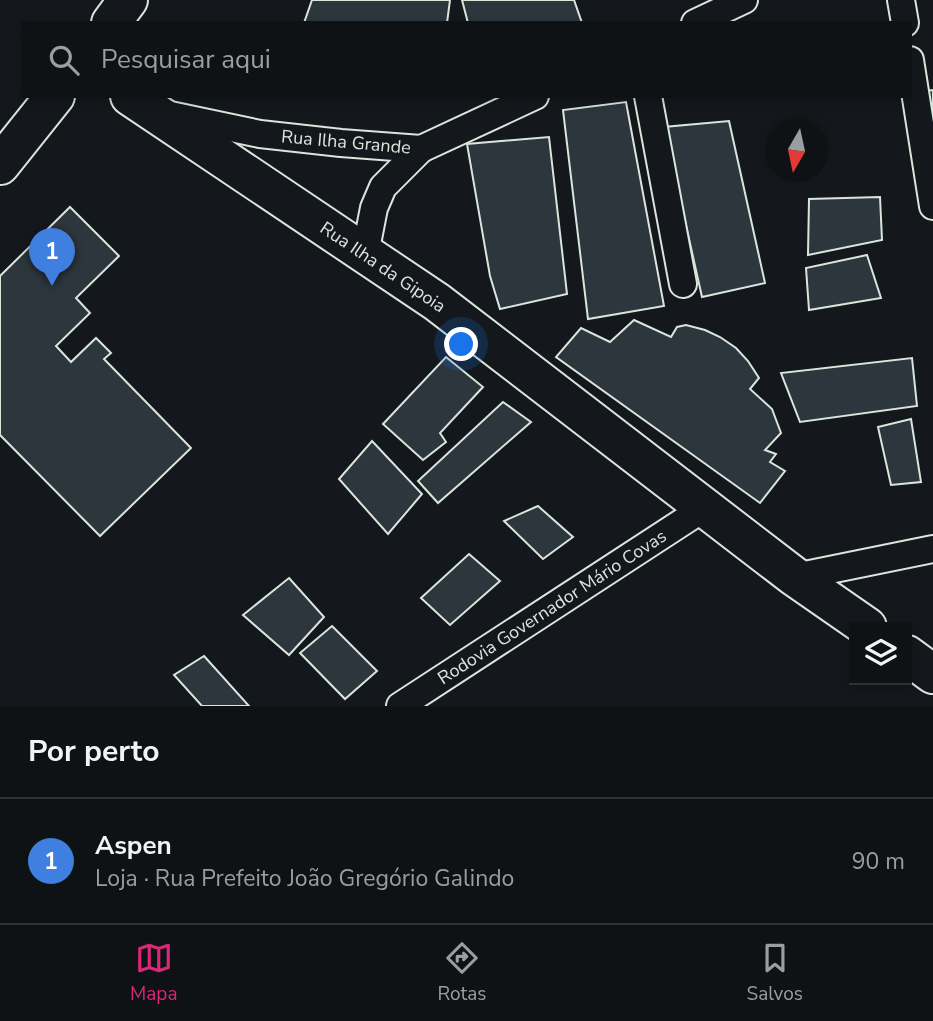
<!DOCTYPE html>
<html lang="pt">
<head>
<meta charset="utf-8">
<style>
  body { margin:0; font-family:"Nunito Sans",sans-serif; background:#1d2022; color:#f1f3f6 }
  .controls { position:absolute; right:21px; bottom:21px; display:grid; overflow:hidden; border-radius:0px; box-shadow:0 4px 10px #0003 }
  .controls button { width:63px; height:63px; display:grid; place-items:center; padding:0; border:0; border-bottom:2px solid #2f3234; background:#0f1215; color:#f1f3f6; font:35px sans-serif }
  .compass { position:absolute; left:765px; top:119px; width:63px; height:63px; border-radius:50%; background:#0f1215; box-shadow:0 4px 10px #0003; rotate:189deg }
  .you { position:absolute; left:462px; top:345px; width:24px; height:24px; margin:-18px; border:5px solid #fff; border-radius:50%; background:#1a73e8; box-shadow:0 0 0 10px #1a73e833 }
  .badge { display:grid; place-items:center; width:46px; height:46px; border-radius:50%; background:#db2777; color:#fff; font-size:23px; font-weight:700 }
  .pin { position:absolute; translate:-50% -58px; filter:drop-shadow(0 2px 4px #0008) }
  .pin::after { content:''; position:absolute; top:37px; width:24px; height:21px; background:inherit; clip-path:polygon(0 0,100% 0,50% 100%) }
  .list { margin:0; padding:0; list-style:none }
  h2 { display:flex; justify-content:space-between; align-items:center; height:91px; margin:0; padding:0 28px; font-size:30px }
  h2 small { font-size:23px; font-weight:400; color:#9b9ea0 }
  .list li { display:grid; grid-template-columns:46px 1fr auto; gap:21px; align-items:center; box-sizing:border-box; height:126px; padding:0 28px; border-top:2px solid #2f3234 }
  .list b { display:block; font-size:26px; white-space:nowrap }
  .list p { margin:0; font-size:23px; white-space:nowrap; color:#9b9ea0 }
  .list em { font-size:23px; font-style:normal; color:#9b9ea0 }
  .icon { flex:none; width:38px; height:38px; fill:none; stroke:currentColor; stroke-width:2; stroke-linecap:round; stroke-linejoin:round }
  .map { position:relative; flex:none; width:933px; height:706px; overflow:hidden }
  .search { position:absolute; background:#0f1215; box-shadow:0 4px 10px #0003; left:21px; right:21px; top:21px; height:77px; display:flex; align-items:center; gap:18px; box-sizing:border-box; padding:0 24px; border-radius:0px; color:#9b9ea0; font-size:26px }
  .sheet { height:217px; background:#0f1215 }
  nav { display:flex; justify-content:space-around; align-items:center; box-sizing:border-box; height:98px; border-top:2px solid #2f3234; background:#0f1215; font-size:19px; color:#9b9ea0 }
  nav a { display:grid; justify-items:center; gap:4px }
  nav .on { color:#db2777 }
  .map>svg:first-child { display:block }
  .building { fill:#2c363c; stroke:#d8e6dc; stroke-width:2 }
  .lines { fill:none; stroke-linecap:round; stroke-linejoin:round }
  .street-casing { stroke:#d8e6dc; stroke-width:30 }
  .secondary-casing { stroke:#d8e6dc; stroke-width:42 }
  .street { stroke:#14181c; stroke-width:26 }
  .secondary { stroke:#14181c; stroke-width:38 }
  .labels { text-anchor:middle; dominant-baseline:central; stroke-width:5; stroke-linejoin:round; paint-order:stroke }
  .street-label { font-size:18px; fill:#d8e6dc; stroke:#14181c }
</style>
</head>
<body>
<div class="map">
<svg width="933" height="706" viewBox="0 0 933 706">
  <rect width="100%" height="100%" fill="#14181c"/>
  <g class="building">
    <path d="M312,0h138l-3,23h-143z"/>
    <path d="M462,0h112l8,23h-114z"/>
    <path d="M933,90v30l-7,-29z"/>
    <path d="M626,102l38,204 -76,13 -25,-209z"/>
    <path d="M729,121l36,162 -63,14 -38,-170z"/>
    <path d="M549,137l18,157 -67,15 -10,-33 -23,-132z"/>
    <path d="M880,197l2,43 -74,15 1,-56z"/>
    <path d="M70,207l49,49 -43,42 14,15 -34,33 15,16 25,-24 15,15 -7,6 87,89 -91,88 -100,-101v-159z"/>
    <path d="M867,255l14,43 -72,12 -3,-42z"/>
    <path d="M634,320l37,17 6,-10 9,-2 19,5 15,7 16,11 12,13 11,17 -9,11 22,20 9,24 -16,17 11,4 -6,8 15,9 -25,32 -204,-146 25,-29 29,14z"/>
    <path d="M446,357l37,30 -43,46 6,9 -23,18 -40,-36z"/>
    <path d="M912,358l5,48 -117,16 -19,-49z"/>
    <path d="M503,402l28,20 -93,81 -20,-22z"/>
    <path d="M911,419l10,63 -30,3 -13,-58z"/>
    <path d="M372,441l50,53 -34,40 -49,-55z"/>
    <path d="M538,506l35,31 -30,22 -39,-38z"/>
    <path d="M469,554l31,27 -50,44 -29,-27z"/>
    <path d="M289,578l35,39 -35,38 -46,-40z"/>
    <path d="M332,626l45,45 -32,28 -45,-46z"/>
    <path d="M204,656l45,50h-47l-28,-31z"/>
  </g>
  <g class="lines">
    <g class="street-casing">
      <g id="street">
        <path d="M901,0l4,23"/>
        <path d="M695,23l49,-23"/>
        <path d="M910,60l23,146"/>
        <path d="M648,96l35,188"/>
        <path d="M170,115l90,19 81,9 80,6 114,-53"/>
        <path d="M365,254l9,-46 9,-21 38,-38"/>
        <path d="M795,577l138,-28"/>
        <path d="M400,706l304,-198"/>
      </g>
    </g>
    <g class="secondary-casing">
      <g id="secondary">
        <path d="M111,23l17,-23"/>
        <path d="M130,96l307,206 358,275 72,50"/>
        <path d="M0,165l55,-69"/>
        <path d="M907,655l26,19"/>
      </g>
    </g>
    <use href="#street" class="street"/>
    <use href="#secondary" class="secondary"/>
  </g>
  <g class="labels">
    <g class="street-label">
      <text transform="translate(346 142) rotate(5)">Rua Ilha Grande</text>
      <text transform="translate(383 267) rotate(34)">Rua Ilha da Gipoia</text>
      <text transform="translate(552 607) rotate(-33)">Rodovia Governador Mário Covas</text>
    </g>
  </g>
</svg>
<div class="controls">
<button><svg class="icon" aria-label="layers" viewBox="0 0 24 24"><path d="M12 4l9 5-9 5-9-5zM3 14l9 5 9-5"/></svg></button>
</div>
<svg class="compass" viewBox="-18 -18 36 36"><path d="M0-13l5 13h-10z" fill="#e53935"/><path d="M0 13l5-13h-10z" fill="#9b9ea0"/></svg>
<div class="you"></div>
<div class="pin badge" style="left:52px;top:286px;background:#3f7fe0">1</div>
<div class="search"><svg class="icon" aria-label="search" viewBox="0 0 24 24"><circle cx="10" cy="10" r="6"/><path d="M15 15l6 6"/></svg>Pesquisar aqui</div>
</div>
<section class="sheet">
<h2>Por perto<small></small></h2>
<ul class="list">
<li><span class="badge" style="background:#3f7fe0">1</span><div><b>Aspen</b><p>Loja · Rua Prefeito João Gregório Galindo</p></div><em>90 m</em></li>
</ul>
</section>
<nav>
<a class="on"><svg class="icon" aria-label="map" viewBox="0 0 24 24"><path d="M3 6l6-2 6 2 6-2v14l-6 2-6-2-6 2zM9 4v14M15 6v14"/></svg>Mapa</a>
<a><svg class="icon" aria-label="directions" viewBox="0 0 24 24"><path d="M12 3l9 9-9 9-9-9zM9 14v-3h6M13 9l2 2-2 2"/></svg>Rotas</a>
<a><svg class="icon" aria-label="saved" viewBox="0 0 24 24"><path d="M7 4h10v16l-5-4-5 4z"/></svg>Salvos</a>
</nav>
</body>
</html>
